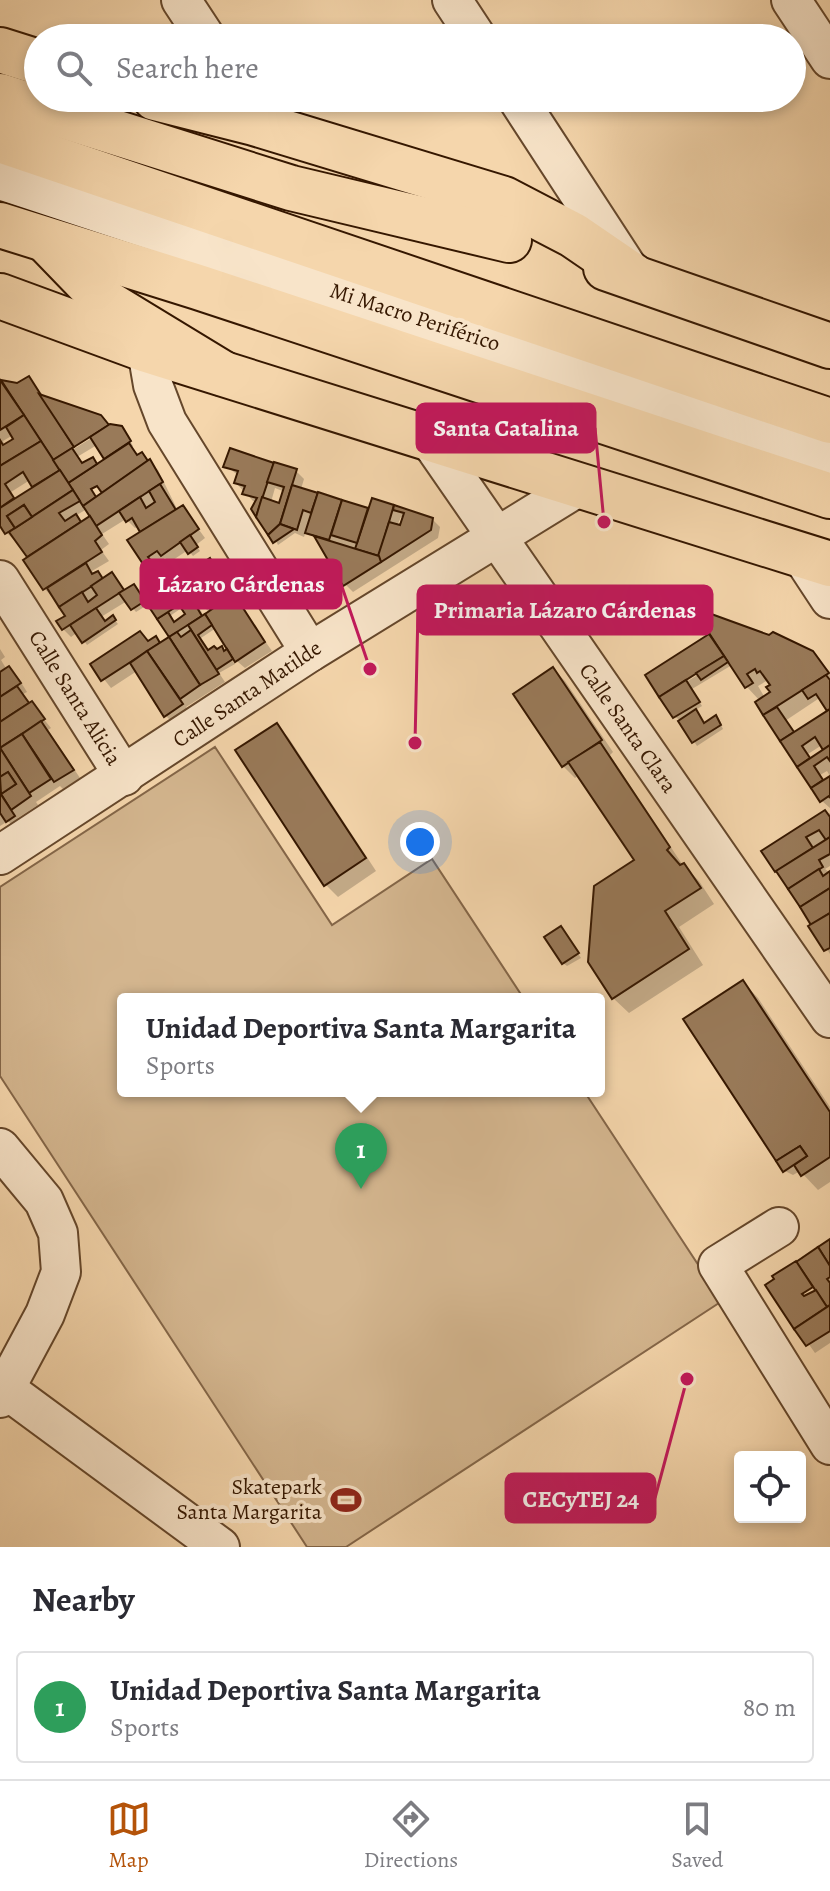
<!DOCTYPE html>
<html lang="en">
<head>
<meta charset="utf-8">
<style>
  body { margin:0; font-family:Alegreya,serif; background:#f7f7f7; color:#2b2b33 }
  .controls { position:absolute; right:24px; bottom:24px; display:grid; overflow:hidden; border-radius:8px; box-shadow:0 4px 12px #0003 }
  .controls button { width:72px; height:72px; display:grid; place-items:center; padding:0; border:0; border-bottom:2px solid #e1e1e2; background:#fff; color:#2b2b33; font:40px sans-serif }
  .you { position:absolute; left:420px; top:842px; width:28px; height:28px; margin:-20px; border:6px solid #fff; border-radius:50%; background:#1a73e8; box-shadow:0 0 0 12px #1a73e833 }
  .badge { display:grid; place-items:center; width:52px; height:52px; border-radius:50%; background:#b45309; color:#fff; font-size:26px; font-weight:700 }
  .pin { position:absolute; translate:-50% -66px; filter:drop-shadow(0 2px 4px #0008) }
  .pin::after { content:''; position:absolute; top:42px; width:28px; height:24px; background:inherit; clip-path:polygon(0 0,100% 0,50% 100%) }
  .popup { position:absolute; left:117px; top:993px; width:488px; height:104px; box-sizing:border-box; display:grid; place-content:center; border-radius:8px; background:#fff; filter:drop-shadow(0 2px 6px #0005); font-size:26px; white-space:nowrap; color:#7c7c81 }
  .popup b { font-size:30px; color:#2b2b33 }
  .popup::after { content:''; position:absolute; left:50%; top:100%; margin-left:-16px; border:16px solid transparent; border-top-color:#fff }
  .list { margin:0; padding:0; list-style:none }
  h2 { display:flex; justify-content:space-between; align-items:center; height:104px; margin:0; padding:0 32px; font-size:34px }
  h2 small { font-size:26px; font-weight:400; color:#7c7c81 }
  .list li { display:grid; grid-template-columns:52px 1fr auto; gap:24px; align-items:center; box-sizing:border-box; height:112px; margin:0 16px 16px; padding:0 16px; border:2px solid #e1e1e2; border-radius:8px }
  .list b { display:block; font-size:30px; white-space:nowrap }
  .list p { margin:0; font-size:26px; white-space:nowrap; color:#7c7c81 }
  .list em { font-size:26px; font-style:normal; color:#7c7c81 }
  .icon { flex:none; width:44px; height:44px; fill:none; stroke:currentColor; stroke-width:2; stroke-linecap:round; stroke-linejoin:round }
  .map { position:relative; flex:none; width:830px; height:1547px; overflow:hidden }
  .search { position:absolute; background:#fff; box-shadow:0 4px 12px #0003; left:24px; right:24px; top:24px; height:88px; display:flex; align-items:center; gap:20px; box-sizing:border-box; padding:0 28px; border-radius:44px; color:#7c7c81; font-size:30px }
  .sheet { height:232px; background:#fff }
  nav { display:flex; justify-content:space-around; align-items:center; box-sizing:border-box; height:112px; border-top:2px solid #e1e1e2; background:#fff; font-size:22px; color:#7c7c81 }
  nav a { display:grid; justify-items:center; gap:4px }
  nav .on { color:#b45309 }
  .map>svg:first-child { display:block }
  .green { fill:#d4b68f; stroke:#846648; stroke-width:2 }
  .shadow { fill:#0003; fill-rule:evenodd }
  .building { fill:#997a59; stroke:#351700; stroke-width:2 }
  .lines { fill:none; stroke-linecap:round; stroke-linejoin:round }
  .minor-casing { stroke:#65472b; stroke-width:42 }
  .major-casing { stroke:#351700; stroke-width:48 }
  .highway-casing { stroke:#351700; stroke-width:48 }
  .minor { stroke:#f8e4c9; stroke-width:38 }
  .major { stroke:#f5d6ac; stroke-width:44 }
  .highway { stroke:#f5d6ac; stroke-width:44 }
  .labels { text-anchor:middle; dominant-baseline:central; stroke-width:8; stroke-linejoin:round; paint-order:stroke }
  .street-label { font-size:22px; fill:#351700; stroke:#f8e4c9 }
  .poi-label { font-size:22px; fill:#351700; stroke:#f8e4c9; text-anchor:end }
  .leader { fill:none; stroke:#c2185b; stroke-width:3 }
  .callout-dot { fill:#c2185b; stroke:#f8e4c9; stroke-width:3 }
  .callout { fill:#c2185b; stroke:#c2185b; stroke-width:3 }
  .callout-label { font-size:24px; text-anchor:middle; font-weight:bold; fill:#fff }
</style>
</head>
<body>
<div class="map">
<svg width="830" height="1547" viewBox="0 0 830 1547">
  <rect width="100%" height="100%" fill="#f5d6ac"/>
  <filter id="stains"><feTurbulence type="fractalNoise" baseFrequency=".0025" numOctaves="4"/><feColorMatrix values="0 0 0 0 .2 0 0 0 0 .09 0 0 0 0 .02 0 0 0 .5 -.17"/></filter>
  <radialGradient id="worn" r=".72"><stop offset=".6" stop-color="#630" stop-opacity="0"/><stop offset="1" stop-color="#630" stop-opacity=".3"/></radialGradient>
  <path class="green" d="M215,747l117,178 100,-66 92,140h-401v92h461l138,210 -376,246h-39l-307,-471v-189z"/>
  <g class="shadow">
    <path d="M28,379l14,18 30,53 39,-24 14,6 8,14 -2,2 27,22 20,41 5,-3 22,30 -9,7 4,6 -7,5 -5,-6 -18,12 -5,-4 -10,8 3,5 -4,3 -8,-8 -3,-33 -4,-7 -4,2 -9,-9 -24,15 7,10 -8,6 8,11 -17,10 3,4 3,-2 7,7 7,-5 13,16 12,-1 9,13 24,-16 13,17 41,-21 48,68 -27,17 -7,-6 -22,-34 -18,12 8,13 15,-4 14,15 -16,9 6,9 -39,25 4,6 -17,10 -8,-8 -28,-44 -26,17 -19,-24 57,-21 12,1 10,-6 -22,-34 -13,8 -9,-11 -26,16 4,6 8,-5 5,6 -31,21 -9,-13 -7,5 -8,-8 5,-13 -23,-27 -28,-50 -2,2 -8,-8 -7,-11v-140l17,3zM13,435l3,5 -11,6 -2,-5zM97,445l9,13 -8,8 -15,-1 -6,-8zM30,480l5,8 -19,12 -5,-8zM98,483l7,10 -9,6 -7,-11zM87,509l5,8 -10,6 -7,-7zM183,607l5,8 -12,8 -6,-7zM204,607l6,6 -6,4 -4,-8z"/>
    <path d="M226,466l70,5 8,8 -3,10 69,21 3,-10 59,19 8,8 -2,11 -85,54 -8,-8 -25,-42 -14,-11 -2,6 -9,-4 -17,12 -21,-43 -4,-1 -17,-18 3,-7zM275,488l10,4 -4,13 -10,-3zM401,517h4l-3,11 -5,-2z"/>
    <path d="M709,637l7,6 96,9 18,20v39l-9,-14 -36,24 9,13 36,-23v65l-3,-5 -7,4 5,6 5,-3v30l-8,-7 -65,-98 3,-2 -13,-14 -15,-22 -40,24 10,17 -8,5 11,14 14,-4 4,8 -26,17 -17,-26 -5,-3 -15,-21zM703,667l3,3 -20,12 -3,-3zM768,680l4,5 1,7 -8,6 -7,-12zM822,745l4,5 -14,10 -4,-6z"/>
    <path d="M0,649l5,8 -4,3 6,10 2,-2 8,8 10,16 -4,2 28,34 -3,2 32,48 -17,11 -3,-3 -24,16 2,3 -20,13 4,7 -6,4 -8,-8 -8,5z"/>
    <path d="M553,669l12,12 48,71 -3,3 72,109 17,17 15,23 -35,23 24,38 -74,48 -16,-15 23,-137 -57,-86 -4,3 -12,-12z"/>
    <path d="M276,725l12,12 88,134 -38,26 -12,-12 -88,-134z"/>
    <path d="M830,813v53l-5,3 5,4v81l-28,-48 -38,-54z"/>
    <path d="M564,932l17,26 -14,8 -4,-3z"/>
    <path d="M743,982l15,16 72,109v75l-12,8 -18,-19 -7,4 -8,-4 -99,-151z"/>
    <path d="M830,1240v103l-15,10 -47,-67zM814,1284l5,7 -16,8 -4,-6z"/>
  </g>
  <g class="building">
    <path d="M29,376l45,71 -21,13 -52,-80 16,3z"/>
    <path d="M0,380l24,35 -24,15z"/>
    <path d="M39,394l62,21 8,10 -35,22z"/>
    <path d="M24,415l17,26 -41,25v-26l3,5 10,-6 -7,-12z"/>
    <path d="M110,424l12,2 9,15 -27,18 -14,-22z"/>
    <path d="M41,441l19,29 -28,17 -9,-15 -18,12 9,14 -14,10v-42z"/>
    <path d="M129,443l8,12 5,-3 6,9 -46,32 -5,-7 -6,3 5,8 -13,9 -15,-23z"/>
    <path d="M72,448l10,15 11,-6 4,7 -29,19 -15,-23z"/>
    <path d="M230,448l44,15 -18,54 -5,-8 6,-11 -15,-4 3,-8 -11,-3 4,-12 -15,-4z"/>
    <path d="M150,459l13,23 -67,44 -13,-20z"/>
    <path d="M274,462l23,7 -17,55 -12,11 -12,-18 6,-20 17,6 5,-16 -17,-5z"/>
    <path d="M60,470l13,20 -41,27 -8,-12 -17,11 8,12 -10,6 -5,-8v-18z"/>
    <path d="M160,484l16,26 -36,22 -8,-14 -6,4 -7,-11 21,-14 6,11 9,-6 -6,-11z"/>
    <path d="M292,485l26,8 -7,20 -8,-3 -6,20 -17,-6z"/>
    <path d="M73,490l7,11 -21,12 6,8 11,-7 5,8 -54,35 -18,-25z"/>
    <path d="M318,492l24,8 -13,40 -24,-7z"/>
    <path d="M372,498l22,7 -15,51 -24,-7z"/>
    <path d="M342,500l26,8 -11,35 -26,-8z"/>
    <path d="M24,505l8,12 -17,11 -8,-12z"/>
    <path d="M183,505l16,24 -38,27 -4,-5 -9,6 4,5 -7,5 -18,-27z"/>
    <path d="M394,505l39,13 -2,12 -50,32 -3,-6 11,-34 11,3 4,-12 -11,-3z"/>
    <path d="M90,516l12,19 -7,6 7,11 -59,38 -20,-30z"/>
    <path d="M280,524l14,5 -21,14 -5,-8z"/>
    <path d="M190,535l8,12 -10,7 -8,-12z"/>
    <path d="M314,536l65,20 2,6 -38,24z"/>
    <path d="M210,558l11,19 -27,18 -13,-18z"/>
    <path d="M86,563l6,11 6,-3 5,8 -44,28 -12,-19z"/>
    <path d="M112,572l12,18 -62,40 -6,-9 9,-5 -6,-9 23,-15 6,10 9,-7 -6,-9z"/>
    <path d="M221,577l13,17 -23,16 -6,-9 -6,4 -3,-5 -3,1 9,15 -33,21 -12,-18 11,-7 6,10 11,-8 -6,-9z"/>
    <path d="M134,584l11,17 -14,9 -12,-17z"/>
    <path d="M170,584l12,19 -25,16 -12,-18z"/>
    <path d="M234,594l31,48 -30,20 -30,-48z"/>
    <path d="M692,607l77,28 4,-3 40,19 16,22 -66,42 -8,-13 15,-10 -4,-5 4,-2 -10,-14 -3,2 -2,-4 -8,5 6,9 -8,5z"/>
    <path d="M96,608l9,13 8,-6 3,5 -34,23 -12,-18z"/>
    <path d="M205,614l7,11 -14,10 10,15 6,-4 3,3 5,-3 2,5 3,-2 6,10 -17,11 -28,-45z"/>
    <path d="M191,630l28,44 -19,11 -31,-48 8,-5 4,5z"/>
    <path d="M140,631l8,10 8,-5 4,7 -59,38 -11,-17z"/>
    <path d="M709,634l15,22 -65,41 -14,-22z"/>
    <path d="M169,637l31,48 -20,14 -33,-48z"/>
    <path d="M147,651l36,53 -19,13 -34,-54z"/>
    <path d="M724,656l4,6 -27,18 -5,-7z"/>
    <path d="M9,666l12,17 -21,14v-25z"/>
    <path d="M553,667l49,73 -40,27 -49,-73z"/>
    <path d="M826,675l4,5v29l-3,2 -11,-17 -8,5 -6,-9z"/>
    <path d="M686,680l14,22 -27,16 -14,-21z"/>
    <path d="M17,686l12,17 -29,19v-25z"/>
    <path d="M32,701l13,18 -45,29v-26z"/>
    <path d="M777,707l17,25 -14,9 -17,-26z"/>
    <path d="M696,709l8,14 12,-8 5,10 -29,18 -14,-22z"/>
    <path d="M830,709v36l-7,5 -8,-13 -13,9 8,12 -13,9 -17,-26z"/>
    <path d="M41,721l33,49 -20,12 -32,-48z"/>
    <path d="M277,723l89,135 -42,28 -89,-136z"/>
    <path d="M22,734l29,45 -22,14 -29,-45z"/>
    <path d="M600,742l70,105 -3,3 13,15 4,-2 17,25 -36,23 24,38 -77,50 -24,-37 6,-76 40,-26 -66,-98z"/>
    <path d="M830,745v16l-3,-4 -13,9 9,14 -12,8 -14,-21z"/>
    <path d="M0,748l31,48 -20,14 -10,-16 15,-10 -8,-12 -8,5z"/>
    <path d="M8,772l8,12 -15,10 -1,-17z"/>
    <path d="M830,776v22l-1,-2 -9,6 -9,-14z"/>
    <path d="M0,793l15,23 -9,6 -6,-9z"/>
    <path d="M825,810l5,7v20l-4,3 -7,-10 -13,7 7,11 -38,24 -14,-21z"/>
    <path d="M830,837v17l-11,6 4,7 -35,22 -12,-18z"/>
    <path d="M819,869l4,7 7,-5v17l-30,19 -12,-18z"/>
    <path d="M830,888v25l-19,12 -11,-18z"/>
    <path d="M830,913v35l-6,3 -16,-25z"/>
    <path d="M561,926l18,27 -17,11 -18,-27z"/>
    <path d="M743,980l87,132v45l-29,19 -7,-11 13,-9 -7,-10 -24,15 -93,-142z"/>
    <path d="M800,1146l7,10 -24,16 -7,-11z"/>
    <path d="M830,1239v27l-12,-19z"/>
    <path d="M818,1247l12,19v11l-3,2 3,4v22l-3,2 -31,-45z"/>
    <path d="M796,1261l17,26 -11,7 2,2 12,-6 11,17 -33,22 -29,-44 9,-6 -2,-3z"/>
    <path d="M830,1305v26l-24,15 -12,-17z"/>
  </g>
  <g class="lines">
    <g class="minor-casing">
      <g id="minor">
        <path d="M181,0l25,38"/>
        <path d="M452,0l25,38"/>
        <path d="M791,0l39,59"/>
        <path d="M517,98l112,172"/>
        <path d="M0,180l830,275"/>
        <path d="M147,350l6,35 14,37 143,230"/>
        <path d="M427,436l403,582"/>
        <path d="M801,555l29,44"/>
        <path d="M0,580l124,196"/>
        <path d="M0,855l310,-203 268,-165"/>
        <path d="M0,1148l44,53 14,32 3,39 -16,42 -45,84"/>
        <path d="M779,1227l-61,38 112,180"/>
        <path d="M0,1385l220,162"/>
      </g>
    </g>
    <g class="major-casing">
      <g id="major">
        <path d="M0,50l38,12"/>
        <path d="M155,98l99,25 250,76 69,36 60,41"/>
        <path d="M606,268l224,78"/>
        <path d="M0,296l147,54 683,214"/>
      </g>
    </g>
    <g class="highway-casing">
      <g id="highway">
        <path d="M0,96l291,92 218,52"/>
        <path d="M0,140l830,281"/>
        <path d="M0,225l198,62 632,209"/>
        <path d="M50,244l57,59 115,70"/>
      </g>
    </g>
    <use href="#minor" class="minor"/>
    <use href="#major" class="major"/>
    <use href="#highway" class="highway"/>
  </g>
  <defs>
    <g id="stadium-bare" transform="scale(2.4)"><path d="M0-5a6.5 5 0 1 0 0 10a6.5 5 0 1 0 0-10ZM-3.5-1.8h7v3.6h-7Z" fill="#8f2418" stroke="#f8e4c9" stroke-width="2.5" paint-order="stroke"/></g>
  </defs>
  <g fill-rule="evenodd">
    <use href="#stadium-bare" x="346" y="1500"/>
  </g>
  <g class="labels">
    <g class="street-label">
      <text transform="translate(415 317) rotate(18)">Mi Macro Periférico</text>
      <text transform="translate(247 694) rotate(-34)">Calle Santa Matilde</text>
      <text transform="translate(75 698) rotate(58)">Calle Santa Alicia</text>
      <text transform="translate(628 728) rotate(55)">Calle Santa Clara</text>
    </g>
    <g class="poi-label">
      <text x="322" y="1487">Skatepark<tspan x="322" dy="25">Santa Margarita</tspan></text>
    </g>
  </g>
  <path class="leader" d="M604 522L595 428M370 669L341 584M415 743L418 610M687 1379L655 1498"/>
  <g class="callout-dot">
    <circle cx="604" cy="522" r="8"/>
    <circle cx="370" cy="669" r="8"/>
    <circle cx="415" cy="743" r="8"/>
    <circle cx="687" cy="1379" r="8"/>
  </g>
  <g class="callout">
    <rect x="417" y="404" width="178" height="48" rx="8"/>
    <rect x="141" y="560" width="200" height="48" rx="8"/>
    <rect x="418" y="586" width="294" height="48" rx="8"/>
    <rect x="506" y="1474" width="149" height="48" rx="8"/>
  </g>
  <g class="callout-label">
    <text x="506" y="436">Santa Catalina</text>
    <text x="241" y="592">Lázaro Cárdenas</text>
    <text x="565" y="618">Primaria Lázaro Cárdenas</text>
    <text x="581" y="1507">CECyTEJ 24</text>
  </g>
  <rect width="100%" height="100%" filter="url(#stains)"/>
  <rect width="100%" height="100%" fill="url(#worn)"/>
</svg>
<div class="controls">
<button><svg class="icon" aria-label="locate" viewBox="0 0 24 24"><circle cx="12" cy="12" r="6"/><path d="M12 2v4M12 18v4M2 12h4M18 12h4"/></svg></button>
</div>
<div class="you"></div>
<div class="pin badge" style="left:361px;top:1189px;background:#2e9e5b">1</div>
<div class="popup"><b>Unidad Deportiva Santa Margarita</b>Sports</div>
<div class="search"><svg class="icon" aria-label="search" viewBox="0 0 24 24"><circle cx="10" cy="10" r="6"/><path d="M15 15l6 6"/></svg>Search here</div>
</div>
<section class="sheet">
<h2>Nearby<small></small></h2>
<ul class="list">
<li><span class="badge" style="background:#2e9e5b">1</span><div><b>Unidad Deportiva Santa Margarita</b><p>Sports</p></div><em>80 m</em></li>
</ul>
</section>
<nav>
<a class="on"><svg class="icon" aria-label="map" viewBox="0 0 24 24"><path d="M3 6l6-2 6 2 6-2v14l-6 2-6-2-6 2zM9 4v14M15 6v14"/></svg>Map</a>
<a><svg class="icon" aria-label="directions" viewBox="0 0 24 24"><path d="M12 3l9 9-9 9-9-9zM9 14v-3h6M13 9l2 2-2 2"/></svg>Directions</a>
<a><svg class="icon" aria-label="saved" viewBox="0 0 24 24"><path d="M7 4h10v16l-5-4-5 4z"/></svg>Saved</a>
</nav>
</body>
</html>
